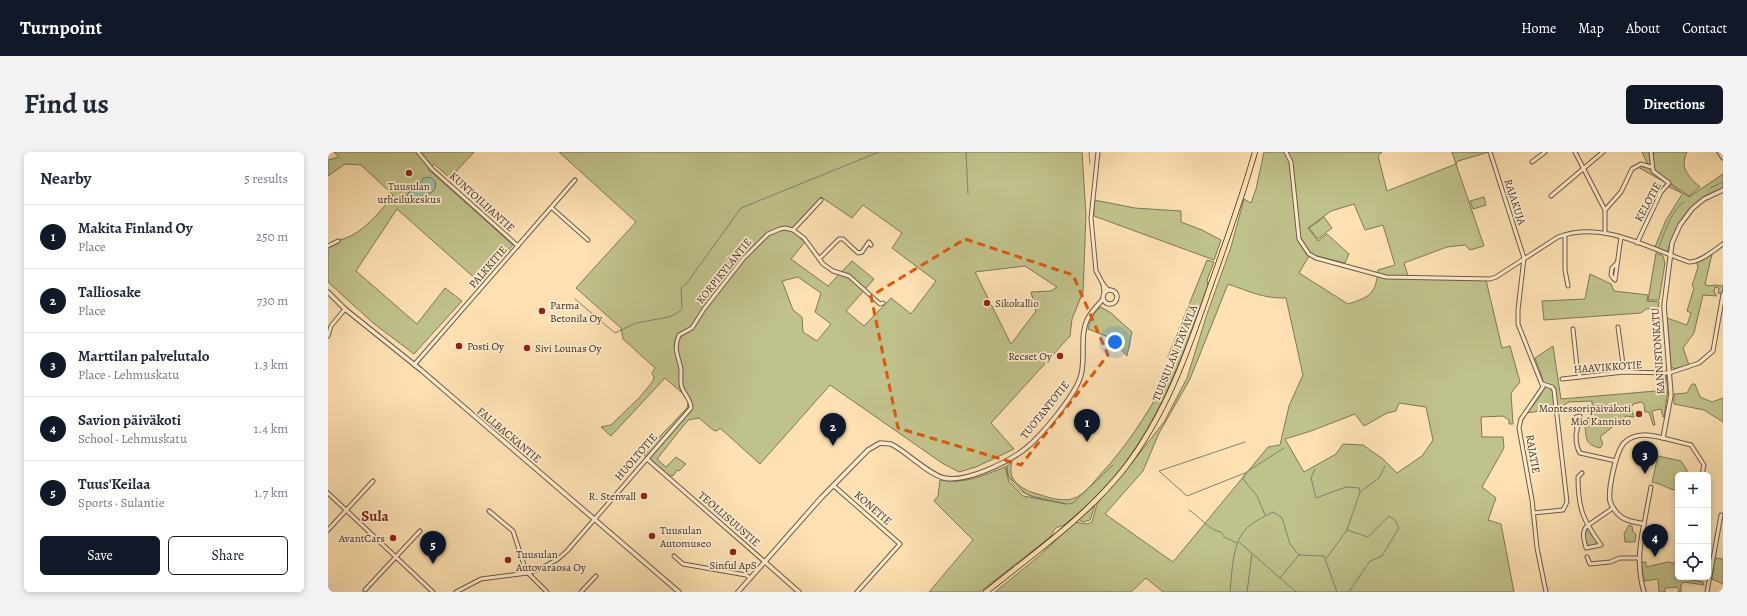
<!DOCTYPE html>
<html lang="en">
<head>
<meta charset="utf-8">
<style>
  body { margin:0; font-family:Alegreya,serif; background:#f2f2f3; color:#1f2937 }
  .controls { position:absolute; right:12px; bottom:12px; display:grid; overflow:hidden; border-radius:6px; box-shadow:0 2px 6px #0003 }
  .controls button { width:36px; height:36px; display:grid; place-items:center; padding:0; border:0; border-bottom:1px solid #e0e1e3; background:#fff; color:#1f2937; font:20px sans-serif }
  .you { position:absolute; left:787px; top:190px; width:14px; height:14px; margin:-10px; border:3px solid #fff; border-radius:50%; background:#1a73e8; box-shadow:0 0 0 6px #1a73e833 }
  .badge { display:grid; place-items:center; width:26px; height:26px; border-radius:50%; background:#111827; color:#fff; font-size:13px; font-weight:700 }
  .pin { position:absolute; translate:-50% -33px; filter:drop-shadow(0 1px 2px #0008) }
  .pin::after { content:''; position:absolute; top:21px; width:14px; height:12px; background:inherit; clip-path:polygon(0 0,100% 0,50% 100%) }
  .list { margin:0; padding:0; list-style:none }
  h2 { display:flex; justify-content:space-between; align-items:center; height:52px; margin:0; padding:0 16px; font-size:17px }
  h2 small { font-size:13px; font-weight:400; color:#747a83 }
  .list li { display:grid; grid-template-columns:26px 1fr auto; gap:12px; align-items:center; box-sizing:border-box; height:64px; padding:0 16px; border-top:1px solid #e0e1e3 }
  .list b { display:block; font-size:15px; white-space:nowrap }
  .list p { margin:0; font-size:13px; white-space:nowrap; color:#747a83 }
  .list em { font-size:13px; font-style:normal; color:#747a83 }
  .actions { display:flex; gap:8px; padding:12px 16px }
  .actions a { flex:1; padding:9px 0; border:1px solid #111827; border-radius:6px; text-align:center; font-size:14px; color:#111827 }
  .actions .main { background:#111827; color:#fff }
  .icon { flex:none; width:22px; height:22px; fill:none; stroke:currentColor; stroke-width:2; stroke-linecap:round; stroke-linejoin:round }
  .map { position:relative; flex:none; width:1395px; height:440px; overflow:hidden; border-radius:6px }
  header { display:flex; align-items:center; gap:24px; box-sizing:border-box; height:56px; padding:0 20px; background:#111827; color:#fff }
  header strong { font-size:19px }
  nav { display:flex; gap:22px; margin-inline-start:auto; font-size:14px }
  .intro { display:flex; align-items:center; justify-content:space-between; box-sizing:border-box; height:96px; padding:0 24px }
  h1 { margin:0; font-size:28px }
  .button { padding:10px 18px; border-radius:6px; background:#111827; color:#fff; font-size:14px; font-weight:700 }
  main { display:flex; gap:24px; padding:0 24px }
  aside { flex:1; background:#fff; border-radius:6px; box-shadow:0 2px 6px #0003 }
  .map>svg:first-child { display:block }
  .green { fill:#c0c28b; stroke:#7e7758; fill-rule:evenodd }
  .water { fill:#a1bea6; stroke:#798473 }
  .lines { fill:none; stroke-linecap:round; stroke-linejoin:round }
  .stream { stroke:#798473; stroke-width:1 }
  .minor-casing { stroke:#6d5949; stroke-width:5 }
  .tertiary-casing { stroke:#6d5949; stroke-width:5.5 }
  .primary-casing { stroke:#3d2c26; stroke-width:6 }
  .minor { stroke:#feeccd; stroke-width:3 }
  .tertiary { stroke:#feeccd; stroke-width:3.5 }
  .primary { stroke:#fde1b2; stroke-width:4.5 }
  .marked { fill:none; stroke:#df570d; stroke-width:3; stroke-dasharray:8 5; stroke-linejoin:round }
  .poi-dot { fill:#8f2418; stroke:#feeccd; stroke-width:1.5 }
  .labels { text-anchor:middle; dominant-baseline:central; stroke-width:3.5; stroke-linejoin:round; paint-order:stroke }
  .poi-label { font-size:11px; fill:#3d2c26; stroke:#feeccd; text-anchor:start }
  .street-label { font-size:11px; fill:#3d2c26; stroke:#feeccd }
  .district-label { font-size:15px; font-weight:bold; fill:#7a1f14; stroke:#feeccd }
</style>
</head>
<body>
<header>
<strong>Turnpoint</strong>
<nav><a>Home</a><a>Map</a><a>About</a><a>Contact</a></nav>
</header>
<div class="intro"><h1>Find us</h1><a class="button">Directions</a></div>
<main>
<aside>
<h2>Nearby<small>5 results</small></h2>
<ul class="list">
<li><span class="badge">1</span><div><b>Makita Finland Oy</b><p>Place</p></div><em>250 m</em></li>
<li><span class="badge">2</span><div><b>Talliosake</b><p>Place</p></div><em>730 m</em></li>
<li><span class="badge">3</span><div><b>Marttilan palvelutalo</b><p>Place · Lehmuskatu</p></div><em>1.3 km</em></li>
<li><span class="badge">4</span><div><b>Savion päiväkoti</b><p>School · Lehmuskatu</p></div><em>1.4 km</em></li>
<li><span class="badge">5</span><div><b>Tuus'Keilaa</b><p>Sports · Sulantie</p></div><em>1.7 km</em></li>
</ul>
<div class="actions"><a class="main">Save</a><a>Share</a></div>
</aside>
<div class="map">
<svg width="1395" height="440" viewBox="0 0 1395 440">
  <rect width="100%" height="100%" fill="#fde1b2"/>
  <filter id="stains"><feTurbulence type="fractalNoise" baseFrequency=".005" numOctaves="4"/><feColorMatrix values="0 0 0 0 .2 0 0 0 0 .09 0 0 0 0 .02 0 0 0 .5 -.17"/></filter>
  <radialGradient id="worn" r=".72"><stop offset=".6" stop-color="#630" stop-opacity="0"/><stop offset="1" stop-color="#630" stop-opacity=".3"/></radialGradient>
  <g class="green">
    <path d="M6,0h140l-24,26 -16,-14 -6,5 85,76 -34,37 -82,-73 -41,62 61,53 28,-36 17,13 -48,53 -41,-31 -45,-41v-37c5,-3 9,-4 15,-6 20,-6 38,-28 50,-44l-32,-30 -16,-1 -17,12v-16l11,-3zM108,31l-1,6 -4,4 -8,2 -4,7 -4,1 -7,-6v-4l11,-7z"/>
    <path d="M231,0h523l4,63 -3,77 -11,27 -2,17 -79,87 23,26 -38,18 -17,5 -17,-9 -112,-78 -70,79 -40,-36 -3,3 -4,-1 -14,-12 -11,2 -31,39 9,8 10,-10 10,7 -7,7 -2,-1 -4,6 -5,-1 -25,-21 44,-46 2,-9 -24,-21 -54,58 -10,-9 10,-2 29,-28 13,-16 1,-4 -2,-4 3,-5 -32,-29 -2,-11 -45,-40 60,-66zM493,45l31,21 11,-13 39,28 -10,15 44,33 -25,33 -20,-16 -27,28 -18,-15 28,-32 -22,-18 -24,25 -37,-27 14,-17 -14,-12zM697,114l32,21 -6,4 -20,1 5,19 -25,33 -36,-72zM470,125l23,16 -6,19 16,12 -14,17 -14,-9 -1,-15 -9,-7 -11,-29z"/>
    <path d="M936,0h118l-4,4 9,35 69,-27 -4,-12h37l-31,9 -2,3 28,82 -14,4 -5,-5 -18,2 -43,16 5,16 77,1 16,68 8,-2 10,36 -9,11 2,31h-4v-4l-6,-4 -22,1 1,20h21l1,11 -22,39 14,11 -8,22 13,4 13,68h-351l-17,-14 -15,14h-136l43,-35 37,-35 12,2 5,-2 5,-18 7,-10 19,-20 41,-52 23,-44 19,-61 25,-70 13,-48 7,4 5,-14zM1026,52l11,26 18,-5 12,40 -17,5c-2,25 -9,27 -30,34l-49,-31 10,-17h8l28,7 4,-9 -22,-20 -9,7 -10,-13 23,-17zM900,132c20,7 37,15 58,14l17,77 -14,31 -9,39 -12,2 -95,115 -68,-48 38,-43 16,-38 31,-54zM1071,251l27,4 7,33 -11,16 -25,17 -14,-14 -20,-14 -20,-1 -7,10 -32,18 -19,-33 26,-8 44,-17 9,12 23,-13 9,-2z"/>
    <path d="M1314,0h10l-2,12 6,10 26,19 -15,-7 1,-2 -32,-18 12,-1z"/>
    <path d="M1325,0h34c-8,16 2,25 13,35l-11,9 -32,-22 -4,-9z"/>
    <path d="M1395,22v14c-6,3 -14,5 -20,9 -18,13 -28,34 -36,55l-12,-5 11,-27 17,-27 6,4z"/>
    <path d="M1156,45l2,8 -13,4 -3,-8z"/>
    <path d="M766,48l41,8 46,3v11l21,8 19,10 -7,20 -120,-44z"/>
    <path d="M996,65l8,11 -14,11 -9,-11z"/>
    <path d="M1328,101l7,3 2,7 -6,37h-11z"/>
    <path d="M1384,102l-7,30 3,2 7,-1 8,1 -1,8 -4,-1 1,-5 -4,-1 -1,5 3,4 -14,-1 -9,38 -11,15 6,17 -15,4 -3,-3 -4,-48 20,7 4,-12 -4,-2 7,-23 -2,-2 6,-19 -2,-6z"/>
    <path d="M879,108l7,2 -7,18 1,5c-22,62 -44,126 -84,179 -13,17 -29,34 -46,49 -4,4 -9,8 -14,12 -3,2 -7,1 -10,5 -1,2 -2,5 -4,7l-70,55h-51l44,-52 -39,-39 4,-5 2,-16c26,4 42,-4 65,-13l4,15 14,14 43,8 -35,-8 -6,-3 -17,-17 -1,-10 5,-6c0,5 -2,8 -1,12 1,12 17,20 27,22 11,4 28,9 39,3 9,-5 16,-14 22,-21 31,-33 54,-71 75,-111l-7,-6z"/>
    <path d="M1262,122l21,10 3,7 34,4 -1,6 12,1 -1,6 -12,1 -5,4 -97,7 -2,-19 43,-2z"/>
    <path d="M773,155l10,6 21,19 -5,24 -16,-18 -23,-9c2,-9 5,-17 13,-22z"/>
    <path d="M1225,194l8,53 95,-8 5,-5v-12h3l-1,12 2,-3 1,-8 2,14 -4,28h-1l-2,-8 -9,2 3,14h-2l-4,-13h-4l-1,-8 -3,-2 -8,2 -2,4 3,9 -8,-1 -26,21 3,7 -3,4c-15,-4 -13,-7 -15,-21l3,-3 -1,-6h6l-1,-17 -23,1 -10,6 -32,5c21,-27 20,-22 8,-55z"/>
    <path d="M1364,232h3l5,13 12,5 11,-4v24l-19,-12 -30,-6v-10l13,-1z"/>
    <path d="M1330,304l23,5 6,9 -1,5h-8v16c-10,-2 -16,-7 -26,-9z"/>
    <path d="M767,353l-5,15 -7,2 -5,-3z"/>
    <path d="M1301,373l3,1 1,6 3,2 -1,8h-10l-1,-8z"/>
    <path d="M1259,375l12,17 -13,3 -2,-13z"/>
    <path d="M1387,406l8,1v25l-11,-5z"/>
    <path d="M1313,410h5v5l22,-5 10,2v13l25,5 1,3 -20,-3 -3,3v7h-3l1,-2 -2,-3 -12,1v4h-6l-1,-13 -14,2z"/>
  </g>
  <path class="water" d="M100,25c7,1 8,6 7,12l-4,4 -8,2 -4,7 -4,1 -7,-6v-4l10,-5 5,-10z"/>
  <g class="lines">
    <g class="stream">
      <path d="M638,0l2,42"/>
      <path d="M761,0l1,12"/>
      <path d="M1382,36l13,-6"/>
      <path d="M1331,95c4,-11 14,-40 25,-45"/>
      <path d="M247,147l40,34 21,-10 33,-6 10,-5 3,-3 -1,-21 6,-5 54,-75 138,-56"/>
      <path d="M917,290l-86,29 28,25 58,-23 39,-25"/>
      <path d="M678,314c3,22 19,30 40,34"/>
      <path d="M987,317l-4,9 5,20 30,-11 13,1 1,4"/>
      <path d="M917,322l-2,5 14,17 8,19"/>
      <path d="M720,348l20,4 5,-1 40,-38"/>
      <path d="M861,358c10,6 20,20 32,22l3,5 13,6"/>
      <path d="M1019,378l21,7 21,-21 6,4 4,8 -17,28 -12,5 -21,31"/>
      <path d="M911,390l57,50"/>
      <path d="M998,407l21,-29 13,-38 19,-14 6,-12"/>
      <path d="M952,426l19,-23 25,1 13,36"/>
      <path d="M902,440c2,-18 2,-43 12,-58 7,-11 20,-16 31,-22l9,6 8,26 9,11"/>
      <path d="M919,440l5,-38"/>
    </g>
    <g class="minor-casing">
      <g id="minor">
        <path d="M90,0l14,17 86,77"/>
        <path d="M770,0l-7,66 5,53 7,13 5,6"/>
        <path d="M958,0l5,10 8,77 10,15 7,4 70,19 104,2 6,-2 62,-40c45,-17 90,11 131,25 12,0 25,-12 34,-18"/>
        <path d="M1162,0l34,106"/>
        <path d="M1247,0l30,58"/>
        <path d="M1391,0l4,6"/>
        <path d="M1204,10l13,-10"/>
        <path d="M1223,44l52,-44"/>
        <path d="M224,56l36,32"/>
        <path d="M465,78l28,-30"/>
        <path d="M1277,80v-22l16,-18 11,-23 9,-5 10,3"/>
        <path d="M1237,83v35l3,16"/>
        <path d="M1309,91l24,-51 8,-9 -16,-12 -2,-19"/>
        <path d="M0,94l10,-5"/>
        <path d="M1196,106l-6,52v14l25,63 -22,32 -2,9 13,72 5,48 9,44"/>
        <path d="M491,107l20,-20h4l15,14 4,-1 7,-10 2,3"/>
        <path d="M1289,111l-5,5 -1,7 3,4 1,1 6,-43"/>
        <path d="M775,132l1,8"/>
        <path d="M1290,175l6,45"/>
        <path d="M1245,177l4,38 3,10"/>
        <path d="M0,184l3,-10 14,-17"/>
        <path d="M86,213l161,-185"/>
        <path d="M1234,227l62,-7 45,1 30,-10 14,-12 10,-57"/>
        <path d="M1249,279l-1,-12v-2l4,-1c1,6 -2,9 -3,13 -2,7 -1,18 3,24l36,8"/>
        <path d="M1335,286l28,7 13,20 -2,10"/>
        <path d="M319,307l118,103"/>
        <path d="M1254,321l-4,4c0,32 5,43 23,68l-15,3c-2,-8 -5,-16 1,-22l26,-18"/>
        <path d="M506,334l66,58 -43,48"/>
        <path d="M0,341l105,99"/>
        <path d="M161,359l24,20 13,40 21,21"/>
        <path d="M1205,361l30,-3 4,-8 -13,-112 -2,-3 -9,-3"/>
        <path d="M1316,372l7,-37"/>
        <path d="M0,378l45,-49"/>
        <path d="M346,404l9,8 63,11 4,3"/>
        <path d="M1259,405l3,7 20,-2 10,-4h19"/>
        <path d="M37,438l55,-59"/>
        <path d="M128,440l25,-13 47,-6 12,-4 18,-10 9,-8 124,-143c0,-8 -6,-13 -9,-20 -2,-6 -1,-13 -1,-19 -3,-15 -8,-19 -2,-34l13,-7 12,-19 39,-50 25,-25 12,-5 5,-1 8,2 11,8 19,26 10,7 16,5 31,28 3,-1"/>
        <path d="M253,440l15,-16"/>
        <path d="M1379,440l14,-77"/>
      </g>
    </g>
    <g class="tertiary-casing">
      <g id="tertiary">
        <circle cx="782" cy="145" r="7"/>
        <path d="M0,140l17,17 76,61 258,222"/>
        <path d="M437,410l34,30"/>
        <path d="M410,440l83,-94 47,-48 12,-7 11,1c16,8 37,30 53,34 22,5 64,-16 81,-29 16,-13 51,-54 56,-74 5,-18 -2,-40 7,-57 4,-7 10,-13 15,-19"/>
        <path d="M1316,440c-7,-24 -5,-44 0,-68 -9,-2 -20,-3 -26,-10 -3,-3 -7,-9 -8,-13 -2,-12 6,-51 15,-59 11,-10 25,-7 38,-4l8,-43 -7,-89 8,-63 8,-18 12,-16 12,-10 19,-9"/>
      </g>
    </g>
    <g class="primary-casing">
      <path id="primary" d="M658,440c47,-38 100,-75 138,-123 42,-54 64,-118 86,-182 16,-45 32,-89 45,-135"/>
    </g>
    <use href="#minor" class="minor"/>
    <use href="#tertiary" class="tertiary"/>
    <use href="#primary" class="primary"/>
  </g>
  <path class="marked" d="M637,87l108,36 35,80 -87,110 -123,-37 -27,-132z"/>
  <g class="poi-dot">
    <circle cx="81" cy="21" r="4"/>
    <circle cx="659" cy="151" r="4"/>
    <circle cx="214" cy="159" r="4"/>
    <circle cx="131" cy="194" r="4"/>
    <circle cx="199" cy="196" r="4"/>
    <circle cx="732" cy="204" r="4"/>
    <circle cx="1311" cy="262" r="4"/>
    <circle cx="316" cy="344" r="4"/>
    <circle cx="324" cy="384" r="4"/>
    <circle cx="65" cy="386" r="4"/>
    <circle cx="405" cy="400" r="4"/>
    <circle cx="180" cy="408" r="4"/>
  </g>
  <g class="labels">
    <g class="poi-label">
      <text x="81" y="34" text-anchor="middle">Tuusulan<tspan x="81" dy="13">urheilukeskus</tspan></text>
      <text x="667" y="151">Sikokallio</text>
      <text x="222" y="153">Parma<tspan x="222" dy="13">Betonila Oy</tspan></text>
      <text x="139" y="194">Posti Oy</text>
      <text x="207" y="196">Sivi Lounas Oy</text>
      <text x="724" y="204" text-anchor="end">Recset Oy</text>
      <text x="1303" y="256" text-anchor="end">Montessoripäiväkoti<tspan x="1303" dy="13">Mio Kannisto</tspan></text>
      <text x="308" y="344" text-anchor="end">R. Stenvall</text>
      <text x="332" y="378">Tuusulan<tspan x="332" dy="13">Automuseo</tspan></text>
      <text x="57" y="386" text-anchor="end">AvantCars</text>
      <text x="188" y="402">Tuusulan<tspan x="188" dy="13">Autovaraosa Oy</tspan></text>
      <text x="405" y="413" text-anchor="middle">Sinful ApS</text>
    </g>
    <g class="street-label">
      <text transform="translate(154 50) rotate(42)">KUNTOILIJANTIE</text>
      <text transform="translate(1187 50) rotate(72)">RAJAKUJA</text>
      <text transform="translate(1320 50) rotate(-61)">KELOTIE</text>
      <text transform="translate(160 115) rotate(-49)">PALKKITIE</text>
      <text transform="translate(396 119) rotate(-51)">KORPIKYLÄNTIE</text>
      <text transform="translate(1330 199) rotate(-94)">KANNISTONKATU</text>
      <text transform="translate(847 201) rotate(-68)">TUUSULAN ITÄVÄYLÄ</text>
      <text transform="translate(1280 215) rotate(-4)">HAAVIKKOTIE</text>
      <text transform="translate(717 258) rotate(-51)">TUOTANTOTIE</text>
      <text transform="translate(181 283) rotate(40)">FALLBACKANTIE</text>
      <text transform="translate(1205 302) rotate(80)">RAJATIE</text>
      <text transform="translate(308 305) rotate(-49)">HUOLTOTIE</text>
      <text transform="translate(545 356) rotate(41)">KONETIE</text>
      <text transform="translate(401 367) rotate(41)">TEOLLISUUSTIE</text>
    </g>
    <g class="district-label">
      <text x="47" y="364">Sula</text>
    </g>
  </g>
  <rect width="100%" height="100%" filter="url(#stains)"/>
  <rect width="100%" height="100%" fill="url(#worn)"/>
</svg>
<div class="controls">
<button>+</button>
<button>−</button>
<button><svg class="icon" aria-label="locate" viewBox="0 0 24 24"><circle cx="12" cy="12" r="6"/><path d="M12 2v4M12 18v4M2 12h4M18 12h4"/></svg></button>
</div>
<div class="you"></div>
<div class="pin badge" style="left:759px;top:290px">1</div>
<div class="pin badge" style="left:505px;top:294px">2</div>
<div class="pin badge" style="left:1317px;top:322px">3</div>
<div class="pin badge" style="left:1327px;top:405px">4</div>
<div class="pin badge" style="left:105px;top:412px">5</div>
</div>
</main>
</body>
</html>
